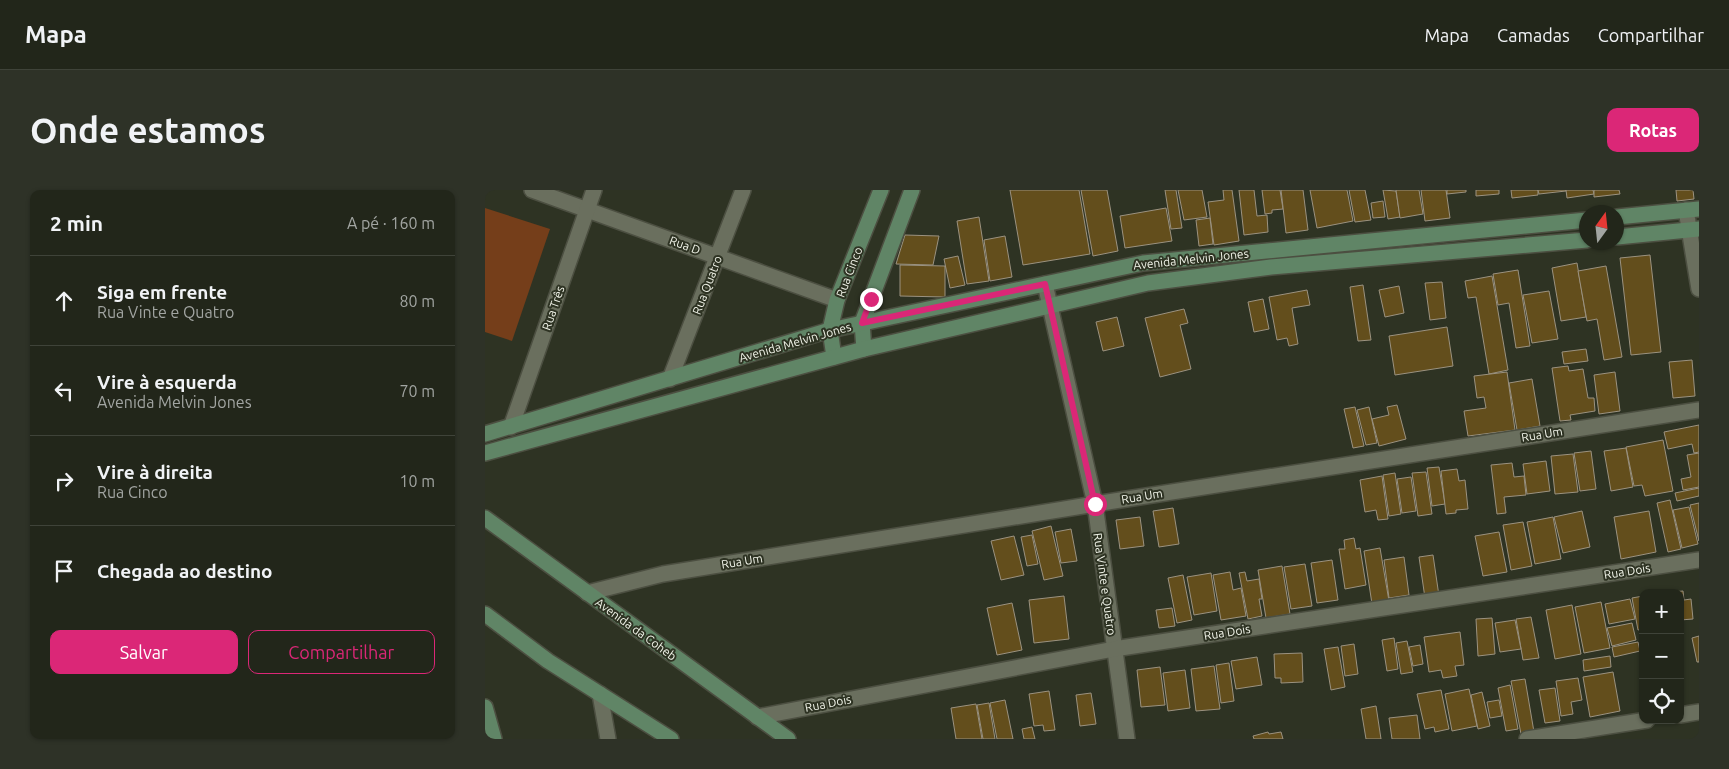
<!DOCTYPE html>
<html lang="pt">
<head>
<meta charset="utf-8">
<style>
  body { margin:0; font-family:Ubuntu,sans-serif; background:#2e3227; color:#f1f3f6 }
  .controls { position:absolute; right:15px; bottom:15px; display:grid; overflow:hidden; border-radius:10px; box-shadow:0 1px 4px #0004 }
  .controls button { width:45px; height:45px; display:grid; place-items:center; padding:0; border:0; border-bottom:1px solid #3f4339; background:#22261a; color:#f1f3f6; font:25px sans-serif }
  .compass { position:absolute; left:1094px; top:15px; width:45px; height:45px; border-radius:50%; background:#22261a; box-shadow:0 1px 4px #0004; rotate:15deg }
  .stop { position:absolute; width:15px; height:15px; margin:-11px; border:4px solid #db2777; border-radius:50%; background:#fff }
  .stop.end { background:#db2777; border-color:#fff; box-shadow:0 1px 5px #0008 }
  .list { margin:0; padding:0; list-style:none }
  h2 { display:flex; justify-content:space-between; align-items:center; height:65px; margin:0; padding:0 20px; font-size:21px }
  h2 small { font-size:16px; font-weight:400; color:#a2a5a2 }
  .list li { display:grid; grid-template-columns:32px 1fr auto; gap:15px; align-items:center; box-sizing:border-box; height:90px; padding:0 20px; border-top:1px solid #3f4339 }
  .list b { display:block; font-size:19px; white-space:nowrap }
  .list p { margin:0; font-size:16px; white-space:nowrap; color:#a2a5a2 }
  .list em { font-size:16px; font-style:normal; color:#a2a5a2 }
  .actions { display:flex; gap:10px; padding:15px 20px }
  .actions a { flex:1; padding:11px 0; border:1px solid #db2777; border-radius:10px; text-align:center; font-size:18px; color:#db2777 }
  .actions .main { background:#db2777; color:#fff }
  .icon { flex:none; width:28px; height:28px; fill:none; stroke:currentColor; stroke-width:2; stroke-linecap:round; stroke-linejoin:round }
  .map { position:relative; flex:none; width:1214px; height:549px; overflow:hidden; border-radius:10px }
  header { display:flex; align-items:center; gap:30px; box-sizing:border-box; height:70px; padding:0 25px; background:#22261a; border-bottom:1px solid #3f4339 }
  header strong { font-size:24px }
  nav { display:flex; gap:28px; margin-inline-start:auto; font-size:18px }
  .intro { display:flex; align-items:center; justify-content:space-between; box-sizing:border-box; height:120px; padding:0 30px }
  h1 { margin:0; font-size:35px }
  .button { padding:12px 22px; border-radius:10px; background:#db2777; color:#fff; font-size:18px; font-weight:700 }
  main { display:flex; gap:30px; padding:0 30px }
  aside { flex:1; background:#22261a; border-radius:10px; box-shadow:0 1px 4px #0004 }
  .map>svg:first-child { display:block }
  .park { fill:#753e1a }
  .building { fill:#634e1c; stroke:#9b9280 }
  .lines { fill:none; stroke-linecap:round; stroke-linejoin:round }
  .street-casing { stroke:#4c4f41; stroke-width:18 }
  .secondary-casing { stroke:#4c4f41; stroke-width:18 }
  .street { stroke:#6a6f5e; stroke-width:15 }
  .secondary { stroke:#608566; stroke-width:15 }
  .route { stroke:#db2777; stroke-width:6 }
  .labels { text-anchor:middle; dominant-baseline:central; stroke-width:4; stroke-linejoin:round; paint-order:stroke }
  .street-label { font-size:12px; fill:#f2f5ea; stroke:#2e3323 }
</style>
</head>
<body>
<header>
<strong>Mapa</strong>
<nav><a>Mapa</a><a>Camadas</a><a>Compartilhar</a></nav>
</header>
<div class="intro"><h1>Onde estamos</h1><a class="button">Rotas</a></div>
<main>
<aside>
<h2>2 min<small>A pé · 160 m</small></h2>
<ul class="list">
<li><svg class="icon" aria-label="ahead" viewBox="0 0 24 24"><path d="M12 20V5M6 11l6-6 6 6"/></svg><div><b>Siga em frente</b><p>Rua Vinte e Quatro</p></div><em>80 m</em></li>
<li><svg class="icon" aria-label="left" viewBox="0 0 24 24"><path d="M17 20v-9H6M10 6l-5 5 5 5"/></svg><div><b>Vire à esquerda</b><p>Avenida Melvin Jones</p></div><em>70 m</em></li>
<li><svg class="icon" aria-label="right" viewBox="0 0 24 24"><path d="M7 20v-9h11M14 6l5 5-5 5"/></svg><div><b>Vire à direita</b><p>Rua Cinco</p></div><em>10 m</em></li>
<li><svg class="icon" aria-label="arrive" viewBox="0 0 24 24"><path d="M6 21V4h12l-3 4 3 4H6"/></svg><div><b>Chegada ao destino</b></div></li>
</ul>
<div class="actions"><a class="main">Salvar</a><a>Compartilhar</a></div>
</aside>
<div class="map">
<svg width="1214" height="549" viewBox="0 0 1214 549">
  <rect width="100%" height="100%" fill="#2e3323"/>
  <path class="park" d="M0,18l65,21 -38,112 -27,-9z"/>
  <g class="building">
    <path d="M525,0h69l11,64 -67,11z"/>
    <path d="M596,0h26l11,61 -25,5z"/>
    <path d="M680,0h11l6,38 -11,1z"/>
    <path d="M693,0h24l5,27 -23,3z"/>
    <path d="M738,0h9l7,51 -25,4 -6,-43 16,-2z"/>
    <path d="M754,0h15l3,26 10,-1 1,17 -24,3z"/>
    <path d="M777,0h18l3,19 -11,1v3l-7,1z"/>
    <path d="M796,0h22l5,40 -22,3z"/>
    <path d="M825,0h37l6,31 -36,7z"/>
    <path d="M864,0h16l6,30 -16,2z"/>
    <path d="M898,0l13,1 4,26 -12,2z"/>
    <path d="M911,0h23l4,24 -23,4z"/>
    <path d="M936,0h25l4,28 -25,3z"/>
    <path d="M962,0h19v2l-19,2z"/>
    <path d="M991,0h23v4l-23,2z"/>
    <path d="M1026,0h27v5l-26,3z"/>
    <path d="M1053,0h28v1l-27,3z"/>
    <path d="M1081,0h27l1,4 -27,4z"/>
    <path d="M1109,0h25l1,4 -26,3z"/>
    <path d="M1191,0h17l1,9 -17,2z"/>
    <path d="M898,11l2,16 -12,1 -2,-15z"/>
    <path d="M681,18l6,33 -47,7 -5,-32z"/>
    <path d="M494,27l10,64 -22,3 -10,-63z"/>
    <path d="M725,28l3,26 -14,2 -3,-26z"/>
    <path d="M420,45l34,1 -6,29 -37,-1z"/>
    <path d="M520,46l7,41 -22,4 -6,-41z"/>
    <path d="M1165,65l11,97 -30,3 -11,-97z"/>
    <path d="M473,66l7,29 -15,3 -6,-29z"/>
    <path d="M1092,73l9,54 -25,4 -9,-53z"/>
    <path d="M415,75l45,1v31l-45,-1z"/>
    <path d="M1121,76l16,91 -18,3 -7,-41 -10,2 -9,-50z"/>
    <path d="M1033,80l12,76 -14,2 -7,-45 -11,2 -5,-31z"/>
    <path d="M1007,86l16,94 -19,4 -13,-77 -8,1 -3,-17z"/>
    <path d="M957,92l4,36 -16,2 -5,-37z"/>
    <path d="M878,95l8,55 -13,1 -8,-54z"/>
    <path d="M914,96l5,27 -19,4 -6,-27z"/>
    <path d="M822,100l3,15 -18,3 6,36 -9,2 -2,-8 -10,2 -8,-43z"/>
    <path d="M1064,101l9,48 -26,4 -9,-48z"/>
    <path d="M778,109l6,30 -15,3 -6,-30z"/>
    <path d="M699,119l4,14 -8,2 11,44 -31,8 -15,-59z"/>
    <path d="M632,127l7,29 -21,5 -7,-29z"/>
    <path d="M962,137l6,39 -58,9 -6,-39z"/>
    <path d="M1101,159l2,12 -24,3 -2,-12z"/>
    <path d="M1207,170l3,36 -22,2 -4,-36z"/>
    <path d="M1083,176l1,5 14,-2 5,29h6l1,13 -25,4 1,5 -11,1 -8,-53z"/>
    <path d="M1022,182l8,58 -47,6 -4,-25 22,-3 -2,-11 -7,1 -3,-22z"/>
    <path d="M1130,182l5,39 -21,3 -5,-39z"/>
    <path d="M1047,189l8,47 -23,4 -8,-47z"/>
    <path d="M912,215l9,34 -27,7 -7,-27 17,-4 -2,-8z"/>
    <path d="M870,217l9,39 -11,2 -9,-39z"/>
    <path d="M884,217l8,36 -11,2 -9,-35z"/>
    <path d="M1214,235v27l-5,1 -2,-9 -24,5 -4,-17z"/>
    <path d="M1178,250l10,51 -28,5 -3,-11 -8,1 -8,-39z"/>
    <path d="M1141,258l7,39 -22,4 -7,-40z"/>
    <path d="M1106,261l5,38 -16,2 -6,-38z"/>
    <path d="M1214,263v34l-16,3 -2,-11 10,-2 -4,-22z"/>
    <path d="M1088,264l5,38 -23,2 -4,-38z"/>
    <path d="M1061,271l4,30 -23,3 -4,-30z"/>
    <path d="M1027,273l2,14 10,-1 2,19 -22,2 2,16 -9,1 -6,-49z"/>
    <path d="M954,277l6,37 -13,2 -5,-38z"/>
    <path d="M972,279l2,12 6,-1 3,29 -12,1v3l-10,1 -5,-43z"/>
    <path d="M941,282l6,42 -14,2 -6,-43z"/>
    <path d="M910,283l6,41 -12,2 -6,-41z"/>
    <path d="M897,286l6,43 -10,1 -2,-10 -11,2 -5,-32z"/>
    <path d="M926,287l5,34 -14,2 -5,-34z"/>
    <path d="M1214,298v8l-22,5 -2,-8z"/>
    <path d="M1185,310l11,49 -13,3 -11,-49z"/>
    <path d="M1214,313v38l-9,-36z"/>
    <path d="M1204,317l9,37 -16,4 -9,-38z"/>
    <path d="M688,318l6,36 -20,3 -6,-36z"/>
    <path d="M1097,321l8,36 -27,6 -9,-36z"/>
    <path d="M1164,321l7,41 -35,7 -7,-42z"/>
    <path d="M655,327l4,29 -24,3 -4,-29z"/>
    <path d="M1068,327l8,42 -26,5 -8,-42z"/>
    <path d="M1038,332l9,44 -21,4 -8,-45z"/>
    <path d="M566,336l12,50 -19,4 -12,-49z"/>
    <path d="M586,339l6,32 -16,2 -6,-31z"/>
    <path d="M1014,342l8,40 -24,4 -8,-40z"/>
    <path d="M547,345l6,29 -11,2 -6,-29z"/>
    <path d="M529,346l10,39 -23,5 -10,-39z"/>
    <path d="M869,348l2,11 4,-1 6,37 -21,4 -6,-40h6l-1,-9z"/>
    <path d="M895,358l9,53 -17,3 -8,-53z"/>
    <path d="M948,365l6,41 -14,2 -6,-41z"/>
    <path d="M919,367l5,38 -20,3 -5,-38z"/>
    <path d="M847,370l6,40 -21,3 -6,-40z"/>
    <path d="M820,374l7,42 -21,3 -7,-42z"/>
    <path d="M797,376l8,48 -24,4 -8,-48z"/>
    <path d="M745,382l3,18 8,-2 5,28 -25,4 -8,-45z"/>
    <path d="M760,382l2,9 12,-2 3,20h-3l3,17 -14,3 -9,-46z"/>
    <path d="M726,383l6,38 -23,4 -7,-38z"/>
    <path d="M698,385l9,45 -15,3 -9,-45z"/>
    <path d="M1198,401l1,9 7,-1 2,20 -13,1v-27l-8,-1z"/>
    <path d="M579,406l5,43 -35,4 -5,-43z"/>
    <path d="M1158,406v33l-5,1 -6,-32z"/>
    <path d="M1145,409l5,20 -26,5 -4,-20z"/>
    <path d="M1116,412l9,46 -26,5 -9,-46z"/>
    <path d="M527,413l10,47 -25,5 -10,-47z"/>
    <path d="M1087,415l9,49 -26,5 -9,-49z"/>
    <path d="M687,418l3,18 -16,2 -3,-18z"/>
    <path d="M1046,427l8,41 -16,2 -7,-41z"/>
    <path d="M1007,428l3,36 -17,2 -2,-37z"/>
    <path d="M1030,430l6,29 -21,3 -5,-29z"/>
    <path d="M1147,433l4,17 -24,6 -5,-18z"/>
    <path d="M975,442l4,33 -9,1 2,10 -14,2 -2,-8 -12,2 -5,-35z"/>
    <path d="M1214,446v26h-2l-5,-24z"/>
    <path d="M909,448l4,31 -11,2 -5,-31z"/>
    <path d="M922,451l6,31 -12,2 -5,-31z"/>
    <path d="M1153,452l2,9 -26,6 -2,-10z"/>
    <path d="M869,454l4,30 -13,2 -4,-30z"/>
    <path d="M935,455l3,19 -10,2 -4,-19z"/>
    <path d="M853,457l7,40 -14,3 -7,-41z"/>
    <path d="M817,463l1,29 -22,1v-5h-6l-1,-24z"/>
    <path d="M1125,466l1,11 -27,4 -1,-11z"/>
    <path d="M772,467l5,28 -26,4 -5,-28z"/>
    <path d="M744,473l5,38 -13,2 -5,-38z"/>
    <path d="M729,476l6,43 -24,2 -5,-42z"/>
    <path d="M675,477l5,38 -24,2 -4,-37z"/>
    <path d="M700,480l5,38 -22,3 -5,-38z"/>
    <path d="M1128,482l7,39 -30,6 -7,-40z"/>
    <path d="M1093,488l4,22 -11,2 2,12 -12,2 -5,-35z"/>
    <path d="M1040,489l9,53 -13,2 -10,-53z"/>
    <path d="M1025,495l8,44 -12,2 -8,-43z"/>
    <path d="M1070,498l5,33 -15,2 -6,-33z"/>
    <path d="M984,499l8,37 -25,5 -7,-37z"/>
    <path d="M956,500l8,39 -14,3 -1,-5 -9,2 -8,-35z"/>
    <path d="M564,501l6,39 -11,1 -1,-6 -9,1 -5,-32z"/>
    <path d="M997,502l8,34 -12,3 -7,-34z"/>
    <path d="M606,503l5,31 -16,2 -4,-31z"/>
    <path d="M520,510l8,39h-16l-7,-36z"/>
    <path d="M1014,510l3,16 -12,2 -3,-16z"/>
    <path d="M504,513l6,36h-12l-6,-34z"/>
    <path d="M491,514l6,35h-26l-5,-31z"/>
    <path d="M891,516l5,33h-15l-5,-30z"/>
    <path d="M932,525l3,24h-28l-3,-21z"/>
    <path d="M547,537l3,12h-11l-2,-10z"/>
    <path d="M783,542l1,2 12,-2 2,7h-29l-1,-3z"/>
  </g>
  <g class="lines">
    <g class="street-casing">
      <g id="street">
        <path d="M47,0l305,110"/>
        <path d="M1201,20l13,79"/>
        <path d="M560,94l50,220 32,235"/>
        <path d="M185,189l73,-189"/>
        <path d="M26,237l83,-237"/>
        <path d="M102,403l76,-19 432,-70 604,-94"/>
        <path d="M115,504l8,45"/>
        <path d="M1195,525l19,-3"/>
        <path d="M272,527l357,-68 585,-89"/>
        <path d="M1042,549l120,-19"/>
      </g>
    </g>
    <g class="secondary-casing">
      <g id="secondary">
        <path d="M1132,27l82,-8"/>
        <path d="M1132,47l82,-8"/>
        <path d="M379,159l-2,-26 50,-133"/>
        <path d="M349,167l-4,-27 7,-30 44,-110"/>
        <path d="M0,244l345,-104 313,-67 444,-43"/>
        <path d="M0,263l379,-104 284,-66 123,-16 316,-27"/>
        <path d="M0,328l303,221"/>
        <path d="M0,424l63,47 123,78"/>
        <path d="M0,517l9,32"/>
      </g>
    </g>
    <use href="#street" class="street"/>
    <use href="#secondary" class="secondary"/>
  </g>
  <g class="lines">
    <path class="route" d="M386,109l-9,24 183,-39 50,220"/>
  </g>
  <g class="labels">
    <g class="street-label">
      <text transform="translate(200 55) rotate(20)">Rua D</text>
      <text transform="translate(706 69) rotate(-6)">Avenida Melvin Jones</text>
      <text transform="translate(364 82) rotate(-69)">Rua Cinco</text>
      <text transform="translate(222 95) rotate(-69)">Rua Quatro</text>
      <text transform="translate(68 118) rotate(-71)">Rua Três</text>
      <text transform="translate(310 152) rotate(-16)">Avenida Melvin Jones</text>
      <text transform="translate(1057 244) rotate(-9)">Rua Um</text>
      <text transform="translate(657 306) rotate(-9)">Rua Um</text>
      <text transform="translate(257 371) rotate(-9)">Rua Um</text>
      <text transform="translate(1142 381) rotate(-9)">Rua Dois</text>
      <text transform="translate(620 394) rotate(82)">Rua Vinte e Quatro</text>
      <text transform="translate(151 439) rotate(36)">Avenida da Coheb</text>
      <text transform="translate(742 442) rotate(-9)">Rua Dois</text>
      <text transform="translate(343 513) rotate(-11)">Rua Dois</text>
    </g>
  </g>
</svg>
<div class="controls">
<button>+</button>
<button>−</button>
<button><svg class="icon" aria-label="locate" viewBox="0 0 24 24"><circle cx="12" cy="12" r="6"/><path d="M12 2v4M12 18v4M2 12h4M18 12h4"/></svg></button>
</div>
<svg class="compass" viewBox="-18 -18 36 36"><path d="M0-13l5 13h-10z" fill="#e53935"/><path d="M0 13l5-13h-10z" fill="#a2a5a2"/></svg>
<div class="stop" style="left:610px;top:314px"></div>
<div class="stop end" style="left:386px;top:109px"></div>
</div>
</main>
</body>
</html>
